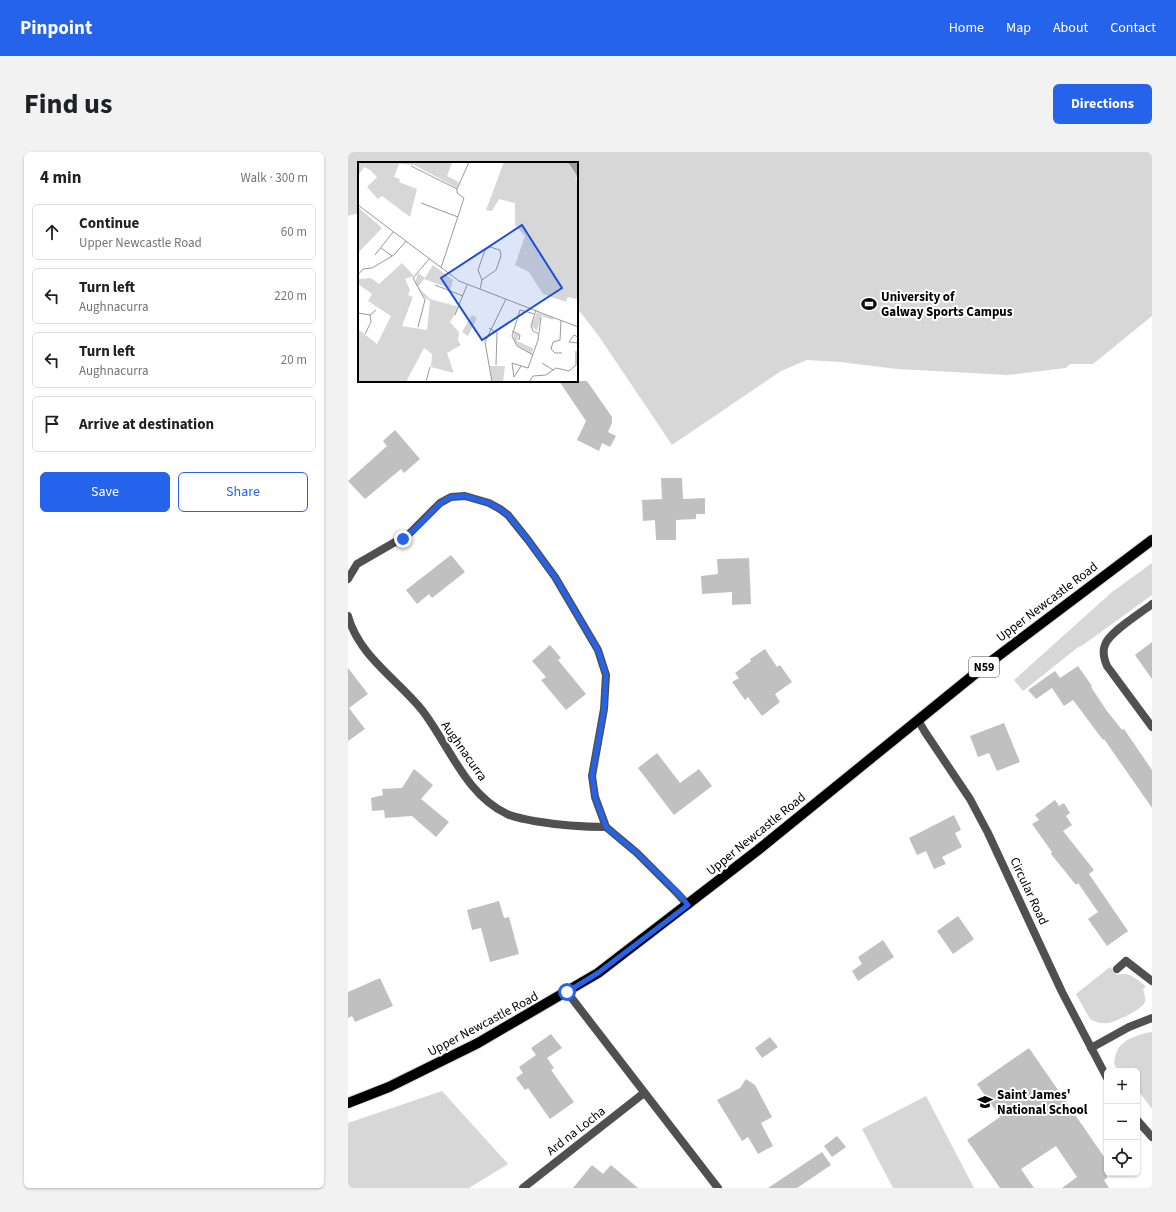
<!DOCTYPE html>
<html lang="en">
<head>
<meta charset="utf-8">
<style>
  body { margin:0; font-family:"Source Sans 3",sans-serif; background:#f2f2f2; color:#202124 }
  .controls { position:absolute; right:12px; bottom:12px; display:grid; overflow:hidden; border-radius:6px; box-shadow:0 1px 3px #0004 }
  .controls button { width:36px; height:36px; display:grid; place-items:center; padding:0; border:0; border-bottom:1px solid #e0e0e0; background:#fff; color:#202124; font:20px sans-serif }
  .stop { position:absolute; width:12px; height:12px; margin:-9px; border:3px solid #2563eb; border-radius:50%; background:#fff }
  .stop.end { background:#2563eb; border-color:#fff; box-shadow:0 1px 4px #0008 }
  .list { margin:0; padding:0; list-style:none }
  h2 { display:flex; justify-content:space-between; align-items:center; height:52px; margin:0; padding:0 16px; font-size:17px }
  h2 small { font-size:13px; font-weight:400; color:#757577 }
  .list li { display:grid; grid-template-columns:26px 1fr auto; gap:12px; align-items:center; box-sizing:border-box; height:56px; margin:0 8px 8px; padding:0 8px; border:1px solid #e0e0e0; border-radius:6px }
  .list b { display:block; font-size:15px; white-space:nowrap }
  .list p { margin:0; font-size:13px; white-space:nowrap; color:#757577 }
  .list em { font-size:13px; font-style:normal; color:#757577 }
  .actions { display:flex; gap:8px; padding:12px 16px }
  .actions a { flex:1; padding:9px 0; border:1px solid #2563eb; border-radius:6px; text-align:center; font-size:14px; color:#2563eb }
  .actions .main { background:#2563eb; color:#fff }
  .icon { flex:none; width:22px; height:22px; fill:none; stroke:currentColor; stroke-width:2; stroke-linecap:round; stroke-linejoin:round }
  .map { position:relative; flex:none; width:804px; height:1036px; overflow:hidden; border-radius:6px }
  header { display:flex; align-items:center; gap:24px; box-sizing:border-box; height:56px; padding:0 20px; background:#2563eb; color:#fff }
  header strong { font-size:19px }
  nav { display:flex; gap:22px; margin-inline-start:auto; font-size:14px }
  .intro { display:flex; align-items:center; justify-content:space-between; box-sizing:border-box; height:96px; padding:0 24px }
  h1 { margin:0; font-size:28px }
  .button { padding:10px 18px; border-radius:6px; background:#2563eb; color:#fff; font-size:14px; font-weight:700 }
  main { display:flex; gap:24px; padding:0 24px }
  aside { flex:1; background:#fff; border-radius:6px; box-shadow:0 1px 3px #0004 }
  .map>svg:first-child { display:block }
  .green { fill:#d7d7d7 }
  .building { fill:#c0c0c0 }
  .lines { fill:none; stroke-linecap:round; stroke-linejoin:round }
  .primary-casing { stroke:#dbdbdb; stroke-width:12 }
  .service { stroke:#505050; stroke-width:8 }
  .minor { stroke:#505050; stroke-width:8 }
  .tertiary { stroke:#505050; stroke-width:8 }
  .primary { stroke:#000; stroke-width:10 }
  .route { stroke:#2563eb; stroke-width:5 }
  .labels { text-anchor:middle; dominant-baseline:central; stroke-width:4; stroke-linejoin:round; paint-order:stroke }
  .shield { fill:#fff; stroke:#4c4c4c; stroke-width:1 }
  .shield-label { font-size:12px; font-weight:bold; fill:#000 }
  .poi-label { font-size:13px; font-weight:bold; fill:#000; stroke:#fff; text-anchor:start }
  .street-label { font-size:13px; fill:#000; stroke:#fff }
  .inset-road { fill:none; stroke:#999; stroke-width:1 }
  .view { fill:#1d4ed8; fill-opacity:0.15; stroke:#1d4ed8; stroke-width:2 }
  .inset-edge { fill:none; stroke:#000; stroke-width:2 }
</style>
</head>
<body>
<header>
<strong>Pinpoint</strong>
<nav><a>Home</a><a>Map</a><a>About</a><a>Contact</a></nav>
</header>
<div class="intro"><h1>Find us</h1><a class="button">Directions</a></div>
<main>
<aside>
<h2>4 min<small>Walk · 300 m</small></h2>
<ul class="list">
<li><svg class="icon" aria-label="ahead" viewBox="0 0 24 24"><path d="M12 20V5M6 11l6-6 6 6"/></svg><div><b>Continue</b><p>Upper Newcastle Road</p></div><em>60 m</em></li>
<li><svg class="icon" aria-label="left" viewBox="0 0 24 24"><path d="M17 20v-9H6M10 6l-5 5 5 5"/></svg><div><b>Turn left</b><p>Aughnacurra</p></div><em>220 m</em></li>
<li><svg class="icon" aria-label="left" viewBox="0 0 24 24"><path d="M17 20v-9H6M10 6l-5 5 5 5"/></svg><div><b>Turn left</b><p>Aughnacurra</p></div><em>20 m</em></li>
<li><svg class="icon" aria-label="arrive" viewBox="0 0 24 24"><path d="M6 21V4h12l-3 4 3 4H6"/></svg><div><b>Arrive at destination</b></div></li>
</ul>
<div class="actions"><a class="main">Save</a><a>Share</a></div>
</aside>
<div class="map">
<svg width="804" height="1036" viewBox="0 0 804 1036">
  <rect width="100%" height="100%" fill="#fff"/>
  <g class="green">
    <path d="M0,0h804v164l-59,48h-23l-4,4 -58,7 -111,-6 -57,-7 -33,-2 -26,11 -109,74 -74,-110 -21,-27v-145h-218v50l-11,3z"/>
    <path d="M804,411v32l-69,50 -6,3 -54,43 -9,-11 98,-88z"/>
    <path d="M762,815l7,8c12,-4 19,4 29,11l-3,3c1,4 3,9 2,13 -2,7 -30,20 -37,21 -6,1 -13,-1 -18,-4l-14,-25z"/>
    <path d="M804,880v77l-15,-20v-18h-18l-5,-7c1,-7 2,-13 6,-18 7,-8 23,-13 32,-14z"/>
    <path d="M94,939l66,73 -39,24h-121v-65z"/>
    <path d="M578,944l48,92h-81l-31,-59z"/>
  </g>
  <g class="building">
    <path d="M211,229h28l25,36v6l-4,9 8,4 -6,11 -8,-4 -3,8 -22,-11 9,-19z"/>
    <path d="M47,278l25,29 -16,14 -3,-4 -36,30 -17,-18 39,-35 -4,-5z"/>
    <path d="M313,326h21l1,21 22,-1v16h-9v5l-20,1v20h-20l-1,-20 -12,1 -1,-21 20,-1z"/>
    <path d="M103,403l14,17 -33,26 -3,-4 -12,10 -11,-14z"/>
    <path d="M401,406l2,46 -19,1v-13l-30,2 -1,-18 17,-2 -1,-15z"/>
    <path d="M804,490v37l-17,-24z"/>
    <path d="M202,493l11,13 -3,2 28,34 -20,16 -25,-30 5,-3 -14,-16z"/>
    <path d="M417,497l12,18 3,-2 12,17 -17,12 5,8 -18,14 -14,-19 -3,3 -13,-18 7,-4 -4,-5 16,-12 -1,-2z"/>
    <path d="M730,514l14,20 -1,1 16,24 15,19 2,-1 28,41v38l-48,-69 -1,1 -30,-40 -9,6 -12,-18 -16,11 -8,-9 27,-19 5,7z"/>
    <path d="M0,516l20,26 -19,14 16,21 -17,12z"/>
    <path d="M656,571l16,39 -23,9 -8,-18 -11,4 -8,-21z"/>
    <path d="M309,601l23,30 19,-14 13,17 -38,29 -36,-47z"/>
    <path d="M66,617l19,16 -12,14 28,23 -13,15 -24,-21 -27,2 -1,-8 -12,1 -1,-13 12,-3 -1,-6 20,-1z"/>
    <path d="M707,648l4,6 5,-3 6,10 -4,3 6,9 -9,6 31,39 -5,4 39,57 -21,15 -19,-27 10,-7 -20,-29 -2,2 -25,-31 1,-2 -20,-28 7,-4 -4,-5z"/>
    <path d="M606,663l7,15 -6,3 7,14 -20,10 4,7 -12,5 -8,-18 -9,4 -8,-17z"/>
    <path d="M151,749l5,17 5,-1 10,37 -29,8 -9,-34 -9,2 -5,-20z"/>
    <path d="M610,764l16,23 -21,15 -16,-23z"/>
    <path d="M535,788l11,17 -36,24 -6,-10 10,-7 -4,-7z"/>
    <path d="M32,826l13,28 -38,16 -3,-6 -4,2v-26z"/>
    <path d="M203,882l11,14 -15,10 7,10 -3,2 23,32 -24,17 -22,-31 -3,2 -9,-12 7,-5 -4,-6 17,-12 -5,-7z"/>
    <path d="M422,885l8,10 -16,11 -7,-10z"/>
    <path d="M681,896l78,113v17l-3,2 5,8h-47l15,-11 -21,-31 -35,23 13,19h-34l-33,-48 33,-23 -23,-33z"/>
    <path d="M398,927l9,6 17,32 -11,6 12,23 -15,8 -10,-17 -6,4 -25,-41 23,-12z"/>
    <path d="M489,984l9,11 -14,10 -8,-11z"/>
    <path d="M474,1000l9,13 -34,23h-29z"/>
    <path d="M244,1013l11,9 8,-9 27,23h-65z"/>
  </g>
  <g class="lines">
    <g class="primary-casing">
      <path id="primary" d="M0,951l41,-16 89,-44 120,-70 160,-123 223,-181 171,-129"/>
    </g>
    <path class="service" d="M769,817l9,-8"/>
    <g class="minor">
      <path d="M0,427l9,-15 52,-30 31,-31 11,-6 14,-1 24,7 11,6 8,6 20,25 27,37 43,73 8,25 -2,34 -12,67 3,21 11,30 31,26 40,40 11,12"/>
      <path d="M804,452c-11,9 -43,28 -47,41 -3,7 -1,14 2,21l45,61"/>
      <path d="M0,464c11,40 49,63 74,94 27,35 43,84 85,104 9,4 18,5 27,7 24,4 48,6 72,6"/>
      <path d="M778,809l26,20"/>
      <path d="M219,840l151,196"/>
      <path d="M743,896l38,-21 23,-9"/>
      <path d="M175,1036l121,-95"/>
    </g>
    <g class="tertiary">
      <path d="M570,568l7,12 45,67 18,34 74,159 45,86"/>
      <path d="M789,968l15,17"/>
    </g>
    <use href="#primary" class="primary"/>
  </g>
  <g class="lines">
    <path class="route" d="M55,387l13,-11 24,-25 11,-6 14,-1 24,7 11,6 8,6 20,25 27,37 43,73 8,25 -2,34 -12,67 3,21 11,30 31,26 40,39 11,13 -90,68 -31,19"/>
  </g>
  <defs>
    <g id="stadium-bare" transform="scale(1.2)"><path d="M0-5a6.5 5 0 1 0 0 10a6.5 5 0 1 0 0-10ZM-3.5-1.8h7v3.6h-7Z" fill="#000" stroke="#fff" stroke-width="2.5" paint-order="stroke"/></g>
    <g id="school-bare" transform="scale(1.2)"><path d="M0-5L7-2L0 1L-7-2ZM-4 1L0 2.5L4 1V4Q0 6-4 4Z" fill="#000" stroke="#fff" stroke-width="2.5" paint-order="stroke"/></g>
  </defs>
  <g fill-rule="evenodd">
    <use href="#stadium-bare" x="521" y="152"/>
    <use href="#school-bare" x="637" y="950"/>
  </g>
  <g class="labels">
    <rect class="shield" x="621" y="505" width="30" height="20" rx="3"/>
    <g class="shield-label">
      <text x="636" y="515">N59</text>
    </g>
    <g class="poi-label">
      <text x="533" y="145">University of<tspan x="533" dy="15">Galway Sports Campus</tspan></text>
      <text x="649" y="943">Saint James'<tspan x="649" dy="15">National School</tspan></text>
    </g>
    <g class="street-label">
      <text transform="translate(699 450) rotate(-37)">Upper Newcastle Road</text>
      <text transform="translate(116 599) rotate(55)">Aughnacurra</text>
      <text transform="translate(408 682) rotate(-39)">Upper Newcastle Road</text>
      <text transform="translate(681 739) rotate(65)">Circular Road</text>
      <text transform="translate(135 872) rotate(-28)">Upper Newcastle Road</text>
      <text transform="translate(228 979) rotate(-38)">Ard na Locha</text>
    </g>
  </g>
  <g transform="translate(10 10)">
    <rect width="220" height="220" fill="#fff"/>
    <path d="M0,0h91l3,1 -5,13 12,6 -2,6 -43,-23 -15,-1 -5,13 6,2 -1,3 18,7 -7,28 -28,-21 -4,3 -11,-12 10,-10 -7,-7 -6,-3 -6,9zM146,0h63l11,15 -3,2 3,1v118l-2,1 -8,-2 -2,5 -23,-8 -14,-22 -14,-7 10,-29 -10,-11v-22l-16,-4 -7,12 -6,-1zM0,45l24,21 -24,25zM44,101l12,13 -9,3 5,11 -2,5 5,2 -11,29 25,4 3,-29 -5,-3 -10,-15 3,-10 7,5 8,-13 20,15 -2,9 -27,-10 -6,8 12,12 29,8 -9,15 9,10 -1,9 3,4 -14,8 7,20 -23,-6 1,-13 -8,-6 -18,34h-48v-53l19,15 14,-28 -23,-15 4,-7 -14,-10 1,-5 12,-1 8,6zM179,150l17,6 -1,2 -12,-4 -4,15 -6,-5zM114,153l5,3 -9,18 -6,-4zM156,171l5,2 -2,6 16,7 -1,6 -14,-8 -5,-7zM132,204h15l-2,16h-11z" fill="#d7d7d7"/>
    <path d="M209,0h11v15l-9,-13z" fill="#9e9e9e"/>
    <path class="inset-road" d="M53,4l46,23M63,41l37,14M0,43l101,76 119,46M23,86l11,8M17,93l18,-23M83,106l23,-70 -7,-5v-4l12,-27M0,113l5,-6 9,-1 22,-13 12,-14M77,123l28,11M122,127l2,-9 -4,-10 7,-20 5,-3 10,3 1,6 -5,14 -14,10M0,151l12,2 6,-5M97,153l12,-30M203,158l-1,20 -7,2 -2,7 4,4h7M60,165l7,-27 -12,-22 16,-19M131,166l8,5 -1,32M154,169l8,4 -1,5M181,171l2,-16M7,172l6,-12 -1,-7M220,175l-4,-2 -5,7 9,1M175,193l-16,-9 -5,-10 8,-26 15,4M184,201l11,7M163,204l-7,11 -2,-14 16,5 10,-28 1,-6 -6,-3 -2,-5 5,-16M68,220l4,-15M134,220l-7,-40 21,-43M171,220l4,-6 13,-1 10,-7 13,3 7,-6v-14"/>
    <path class="view" d="M164,63l40,63 -80,52 -41,-62z"/>
    <rect width="220" height="220" class="inset-edge"/>
  </g>
</svg>
<div class="controls">
<button>+</button>
<button>−</button>
<button><svg class="icon" aria-label="locate" viewBox="0 0 24 24"><circle cx="12" cy="12" r="6"/><path d="M12 2v4M12 18v4M2 12h4M18 12h4"/></svg></button>
</div>
<div class="stop" style="left:219px;top:840px"></div>
<div class="stop end" style="left:55px;top:387px"></div>
</div>
</main>
</body>
</html>
